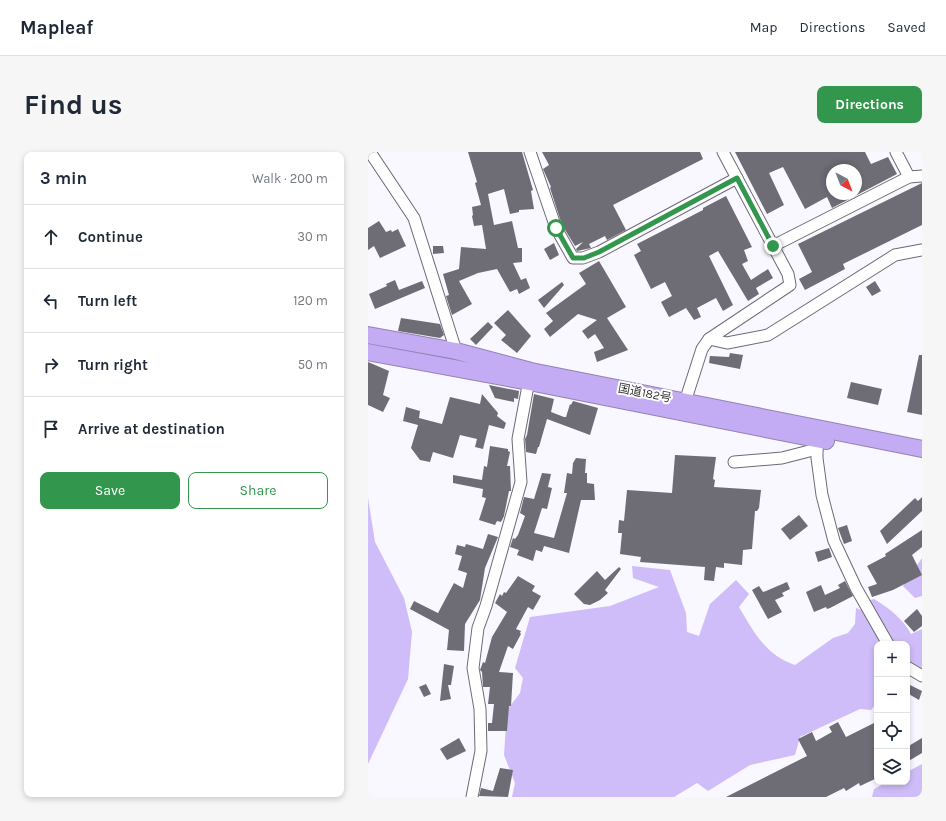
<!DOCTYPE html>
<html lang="en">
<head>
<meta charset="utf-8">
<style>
  body { margin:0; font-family:Karla,"Noto Sans JP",sans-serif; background:#f6f6f7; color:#1f2937 }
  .controls { position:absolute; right:12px; bottom:12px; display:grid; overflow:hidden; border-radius:8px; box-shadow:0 2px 6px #0003 }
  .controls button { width:36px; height:36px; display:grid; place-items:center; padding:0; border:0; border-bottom:1px solid #e0e1e3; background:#fff; color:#1f2937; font:20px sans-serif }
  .compass { position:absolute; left:458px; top:12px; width:36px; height:36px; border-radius:50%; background:#fff; box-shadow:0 2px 6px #0003; rotate:138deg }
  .stop { position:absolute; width:12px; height:12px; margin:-9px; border:3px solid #32974d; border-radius:50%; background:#fff }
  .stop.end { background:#32974d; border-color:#fff; box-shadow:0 1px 4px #0008 }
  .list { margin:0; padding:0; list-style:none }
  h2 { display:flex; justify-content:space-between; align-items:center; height:52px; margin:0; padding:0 16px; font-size:17px }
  h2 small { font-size:13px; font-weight:400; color:#747a83 }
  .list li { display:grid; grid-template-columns:26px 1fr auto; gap:12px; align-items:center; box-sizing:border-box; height:64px; padding:0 16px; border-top:1px solid #e0e1e3 }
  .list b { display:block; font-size:15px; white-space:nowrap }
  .list em { font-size:13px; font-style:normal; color:#747a83 }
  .actions { display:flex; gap:8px; padding:12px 16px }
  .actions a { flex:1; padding:9px 0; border:1px solid #32974d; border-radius:8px; text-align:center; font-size:14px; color:#32974d }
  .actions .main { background:#32974d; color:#fff }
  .icon { flex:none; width:22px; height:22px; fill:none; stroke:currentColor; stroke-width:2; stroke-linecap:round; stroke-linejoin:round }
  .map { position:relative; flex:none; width:554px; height:645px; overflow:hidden; border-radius:8px }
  header { display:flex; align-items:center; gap:24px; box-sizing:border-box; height:56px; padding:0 20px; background:#fff; border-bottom:1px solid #e0e1e3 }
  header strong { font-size:19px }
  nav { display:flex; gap:22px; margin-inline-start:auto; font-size:14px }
  .intro { display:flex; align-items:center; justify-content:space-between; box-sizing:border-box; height:96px; padding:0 24px }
  h1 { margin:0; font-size:28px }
  .button { padding:10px 18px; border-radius:8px; background:#32974d; color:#fff; font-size:14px; font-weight:700 }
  main { display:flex; gap:24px; padding:0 24px }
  aside { flex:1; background:#fff; border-radius:8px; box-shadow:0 2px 6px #0003 }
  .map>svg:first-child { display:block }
  .forest { fill:#cfbdf9 }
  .building { fill:#6e6c75; fill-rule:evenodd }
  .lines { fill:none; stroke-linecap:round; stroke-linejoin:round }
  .minor-casing { stroke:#6d6a73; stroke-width:13 }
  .highway-casing { stroke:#9283b3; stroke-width:18 }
  .minor { stroke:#fff; stroke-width:11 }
  .highway { stroke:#c3acf3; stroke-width:16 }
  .route { stroke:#32974d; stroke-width:5 }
  .labels { text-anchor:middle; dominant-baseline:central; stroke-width:4; stroke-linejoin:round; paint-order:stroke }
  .street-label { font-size:12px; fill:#38373b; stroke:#fff }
</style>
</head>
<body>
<header>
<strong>Mapleaf</strong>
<nav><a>Map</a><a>Directions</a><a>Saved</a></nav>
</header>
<div class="intro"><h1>Find us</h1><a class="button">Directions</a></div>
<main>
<aside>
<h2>3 min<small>Walk · 200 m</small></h2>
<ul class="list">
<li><svg class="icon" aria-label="ahead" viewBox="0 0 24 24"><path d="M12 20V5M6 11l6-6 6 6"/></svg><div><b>Continue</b></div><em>30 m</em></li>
<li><svg class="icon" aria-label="left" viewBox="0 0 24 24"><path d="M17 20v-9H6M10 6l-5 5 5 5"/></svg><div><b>Turn left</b></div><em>120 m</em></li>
<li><svg class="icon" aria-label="right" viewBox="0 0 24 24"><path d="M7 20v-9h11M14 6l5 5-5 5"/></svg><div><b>Turn right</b></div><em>50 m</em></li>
<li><svg class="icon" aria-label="arrive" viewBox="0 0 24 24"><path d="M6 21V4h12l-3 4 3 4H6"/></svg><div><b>Arrive at destination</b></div></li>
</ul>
<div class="actions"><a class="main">Save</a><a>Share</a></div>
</aside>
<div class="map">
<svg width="554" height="645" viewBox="0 0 554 645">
  <rect width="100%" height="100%" fill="#f9f7ff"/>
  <g class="forest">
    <path d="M0,346l7,44 29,56 8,34 -4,47 -40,85z"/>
    <path d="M554,406v38l-7,2 -12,-12z"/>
    <path d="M264,414l38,4 16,43 1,19 12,4 11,-32 26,-24 13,14 -10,13c15,25 26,48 56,58l38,-27 15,-5 7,-9 1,-16 10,4 20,32h-9v59l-6,7 -11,-1 -60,28 -5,18 -45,10 -42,26 -11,-8 -23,14h-162l3,-14 -11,-28 3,-45 13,-17 3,-15 -8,-10 15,-51 80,-11 49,-19 -26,-9z"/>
    <path d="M506,447c15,9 29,20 37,35l11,-5v41l-15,-10v-16h-13l-27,-43z"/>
    <path d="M554,612v33h-50l2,-8 13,-7h20v-10z"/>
  </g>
  <g class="building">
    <path d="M100,0h54l11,38 -2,1 3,18 -15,1v2l-9,2 -6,-25 -16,5 6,31 18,-4 6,27h4v14l-9,1 8,17 5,-2 4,10 -11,6 -2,-5 -7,3 -13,-23 -19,4 -19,8 13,23 -20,11 -6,-19 3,-1 -6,-21 16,-5 2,-22 25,2 -4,-24 -8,1 -2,-10 1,-1 -1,-8 9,-2 -6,-22 2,-1z"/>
    <path d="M174,0h158l3,7 -90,46 13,25 -19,10 -2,-4 -16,8 2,4 -14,3 -1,-2 7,-7 -8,4 -13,-21 -12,-37 1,-1 -8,-18 6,-4z"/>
    <path d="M367,0h130l6,12 17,-7 9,17 -65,34 -5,-11 -22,12 -22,-42 -14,6 15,32 -17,9zM464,18h24v24h-24z"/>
    <path d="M554,31v42l-79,39 2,5 -40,21 -6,-11 13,-7 -14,-28z"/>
    <path d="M358,44l26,51 -8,3 4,11 -6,3 9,16 17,-11 5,9 -17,10 3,6 -11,7 -30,-50 -9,5 24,49 -10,6 -7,-13 -19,10 4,9 -7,3 -8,-12 -17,9 -8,-15 11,-6 -7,-14 -14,7 -17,-34 7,-4 -4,-7 66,-34v-2z"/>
    <path d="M11,69l7,11 5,-2 1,2 6,-3 8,17 -26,12 -6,-12 -6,4v-22z"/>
    <path d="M186,91l5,12 -9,5 -6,-11z"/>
    <path d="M65,94h10l1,7 -11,1z"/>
    <path d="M231,109l27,46 -19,11 21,32 -31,12 -3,-10 10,-4 -9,-14 -7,5 -6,-8 15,-11 -19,-6 -28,23 -6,-8 9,-8 -7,-8 40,-29 -7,-11z"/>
    <path d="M27,128l4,10 23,-9 3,7 -50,21 -6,-15 18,-8 -1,-2z"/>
    <path d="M507,129l6,10 -9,5 -6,-9z"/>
    <path d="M194,130l2,3 -20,23 -6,-8z"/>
    <path d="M140,158l23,26 -14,17 -16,-13 5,-5 -12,-12z"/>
    <path d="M33,166l39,6 4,11 -4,3 -42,-7z"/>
    <path d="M120,170l5,5 -17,18 -6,-6z"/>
    <path d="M362,201l13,2 -3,14 -31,-6 1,-7 19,1z"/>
    <path d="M551,203h3v60l-15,-3z"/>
    <path d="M0,210l21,9 -6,24 7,3 -7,14 -15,-7z"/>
    <path d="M483,230l31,7 -4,16 -31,-7z"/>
    <path d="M121,233l30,6 -1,8 -4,-1v4l-19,-4z"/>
    <path d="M114,242l16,19 -1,3 9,7 -2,6 -15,-4 -6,24 -8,-2 2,-8 -17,-4 -7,23 -20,-6 -3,10 -10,-2 -9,-12 7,-23 -15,-4 3,-14 14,4 -1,7 23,6 8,-27 30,7z"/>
    <path d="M166,242l20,5 -3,13 13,5h2l4,-13 1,1 2,-4 25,7 -8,27 -43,-16 -8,28h-1l-2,7 -10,-2 -1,-13 2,-4z"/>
    <path d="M122,294l18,3v2l2,1 -3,14h3l1,25h-2l-5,25 -3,6 -4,-1 -2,4 -16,-5 7,-22 -4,-1 1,-8 -30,-6v-8l29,5 2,-14 3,1z"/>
    <path d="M307,303l41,2 -3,22 2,1 -1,7 47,3 -2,18 -2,3h-2l-3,38 -9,1 -1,15 -18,-2v5l-8,-1 -2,14 -10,-1 1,-13 -65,-5 1,-5 -21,-3 2,-21h-4l1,-13 5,1 3,-31 45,3z"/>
    <path d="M208,306l10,1 -1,14h2v10l7,1 1,16h-14l-12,53 -25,-7 -2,6 -6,-2 -3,11 -16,-6 2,-5 -9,-3 3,-9 2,1 3,-4 7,-19 -5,-3 4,-16 10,2 8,-26 9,1 -3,13 4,1 -5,21 -5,-1 -8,25 20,5 13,-45h-3l3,-20 5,1 1,-11z"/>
    <path d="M554,345v14l-35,33 -7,-13 35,-33 3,3z"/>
    <path d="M431,363l9,11 -18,14 -9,-11z"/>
    <path d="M479,373l5,16 -8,3 -6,-16z"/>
    <path d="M554,378v17l-10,8 10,20 -29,15 -21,7 -4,-10 9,-3 -10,-18 19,-10 -1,-2z"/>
    <path d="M120,382l10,3 -13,31 -5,32 -15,24 -1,27 -17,-1 2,-20 -39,-21 4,-8 24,12 16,-30 9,5 4,-15 -9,-3 4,-14 -7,-2 2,-9 8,2 1,-3 17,5z"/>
    <path d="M461,396l3,9 -14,5 -3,-10z"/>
    <path d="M251,415l2,2 -16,21 3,3 -8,7 -10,5 -6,-1 -10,-10 23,-23 8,9z"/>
    <path d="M150,424l17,10 -3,5 9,5 -8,14 -5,-3 -12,22 5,2 -1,2 1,1 -8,15 -5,-3 -9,26 14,1 -2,33h-2l-2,25h-19v-8h4l2,-19h-6l2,-17h-7l-1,-15 -2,-2 3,-8 2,1 7,-26 15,-25 -12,-9 5,-9 2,2 2,-4 2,1z"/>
    <path d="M477,429l8,15 -23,12 -3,1 -1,-2 -12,5 -8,-20 15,-7 4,10 15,-7 -2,-3z"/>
    <path d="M419,430l3,7 -8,4 2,3 -9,4 7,12 -14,7 -16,-29 7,-4 4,6 3,-1z"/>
    <path d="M549,457l5,7v10l-8,6 -10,-11z"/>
    <path d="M76,512l10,2 -3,19h-3l3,14 -11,2z"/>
    <path d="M58,532l5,10 -7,3 -5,-10z"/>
    <path d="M542,533l12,6 -3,9 -12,-7z"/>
    <path d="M470,570l8,15 28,-14 3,7v48l-17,8 -1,-3 -13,8 -2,-3 -18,9h-100l81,-41 -9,-17 14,-7 4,9 16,-9 -3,-5z"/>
    <path d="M91,586l7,13 -19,9 -7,-11z"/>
    <path d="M554,586v15l-15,9v-15z"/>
    <path d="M132,616l13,2 -5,27 -29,-1 2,-8 12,3z"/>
  </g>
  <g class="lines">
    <g class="minor-casing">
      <g id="minor">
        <path d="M2,0l44,66 42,133"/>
        <path d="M162,0l26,76 17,30h10l16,-6 138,-74"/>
        <path d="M528,0l13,25"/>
        <path d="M405,94l136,-69 13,-1"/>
        <path d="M341,187l18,4 41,-8 127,-80 27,-5"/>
        <path d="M315,256l19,-59 7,-10 81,-54 -2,-11 -65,-122"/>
        <path d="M449,282v24l5,37 12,46 22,47 32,56"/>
        <path d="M366,310l48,-4 35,-9"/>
        <path d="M539,515l15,9"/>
        <path d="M104,645l9,-46 -1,-42 -7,-41 5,-40 8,-22 35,-124 -3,-43 12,-64"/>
      </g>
    </g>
    <g class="highway-casing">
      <g id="highway">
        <path d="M0,183l88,16 75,20 391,78"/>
        <path d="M0,200l161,30 297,59"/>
      </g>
    </g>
    <use href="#minor" class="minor"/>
    <use href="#highway" class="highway"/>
  </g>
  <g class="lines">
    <path class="route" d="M188,76l17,30h11l15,-6 138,-74 36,68"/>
  </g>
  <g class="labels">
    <g class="street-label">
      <text transform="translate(277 241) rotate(11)">国道182号</text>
    </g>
  </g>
</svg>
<div class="controls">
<button>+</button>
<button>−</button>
<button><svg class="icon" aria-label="locate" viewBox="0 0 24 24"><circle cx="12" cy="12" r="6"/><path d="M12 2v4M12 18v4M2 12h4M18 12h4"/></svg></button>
<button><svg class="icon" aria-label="layers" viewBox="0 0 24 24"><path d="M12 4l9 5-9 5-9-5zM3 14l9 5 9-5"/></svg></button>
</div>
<svg class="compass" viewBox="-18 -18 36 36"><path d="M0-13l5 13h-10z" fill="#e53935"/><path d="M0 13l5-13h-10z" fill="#747a83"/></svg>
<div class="stop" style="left:188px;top:76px"></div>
<div class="stop end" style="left:405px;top:94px"></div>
</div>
</main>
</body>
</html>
